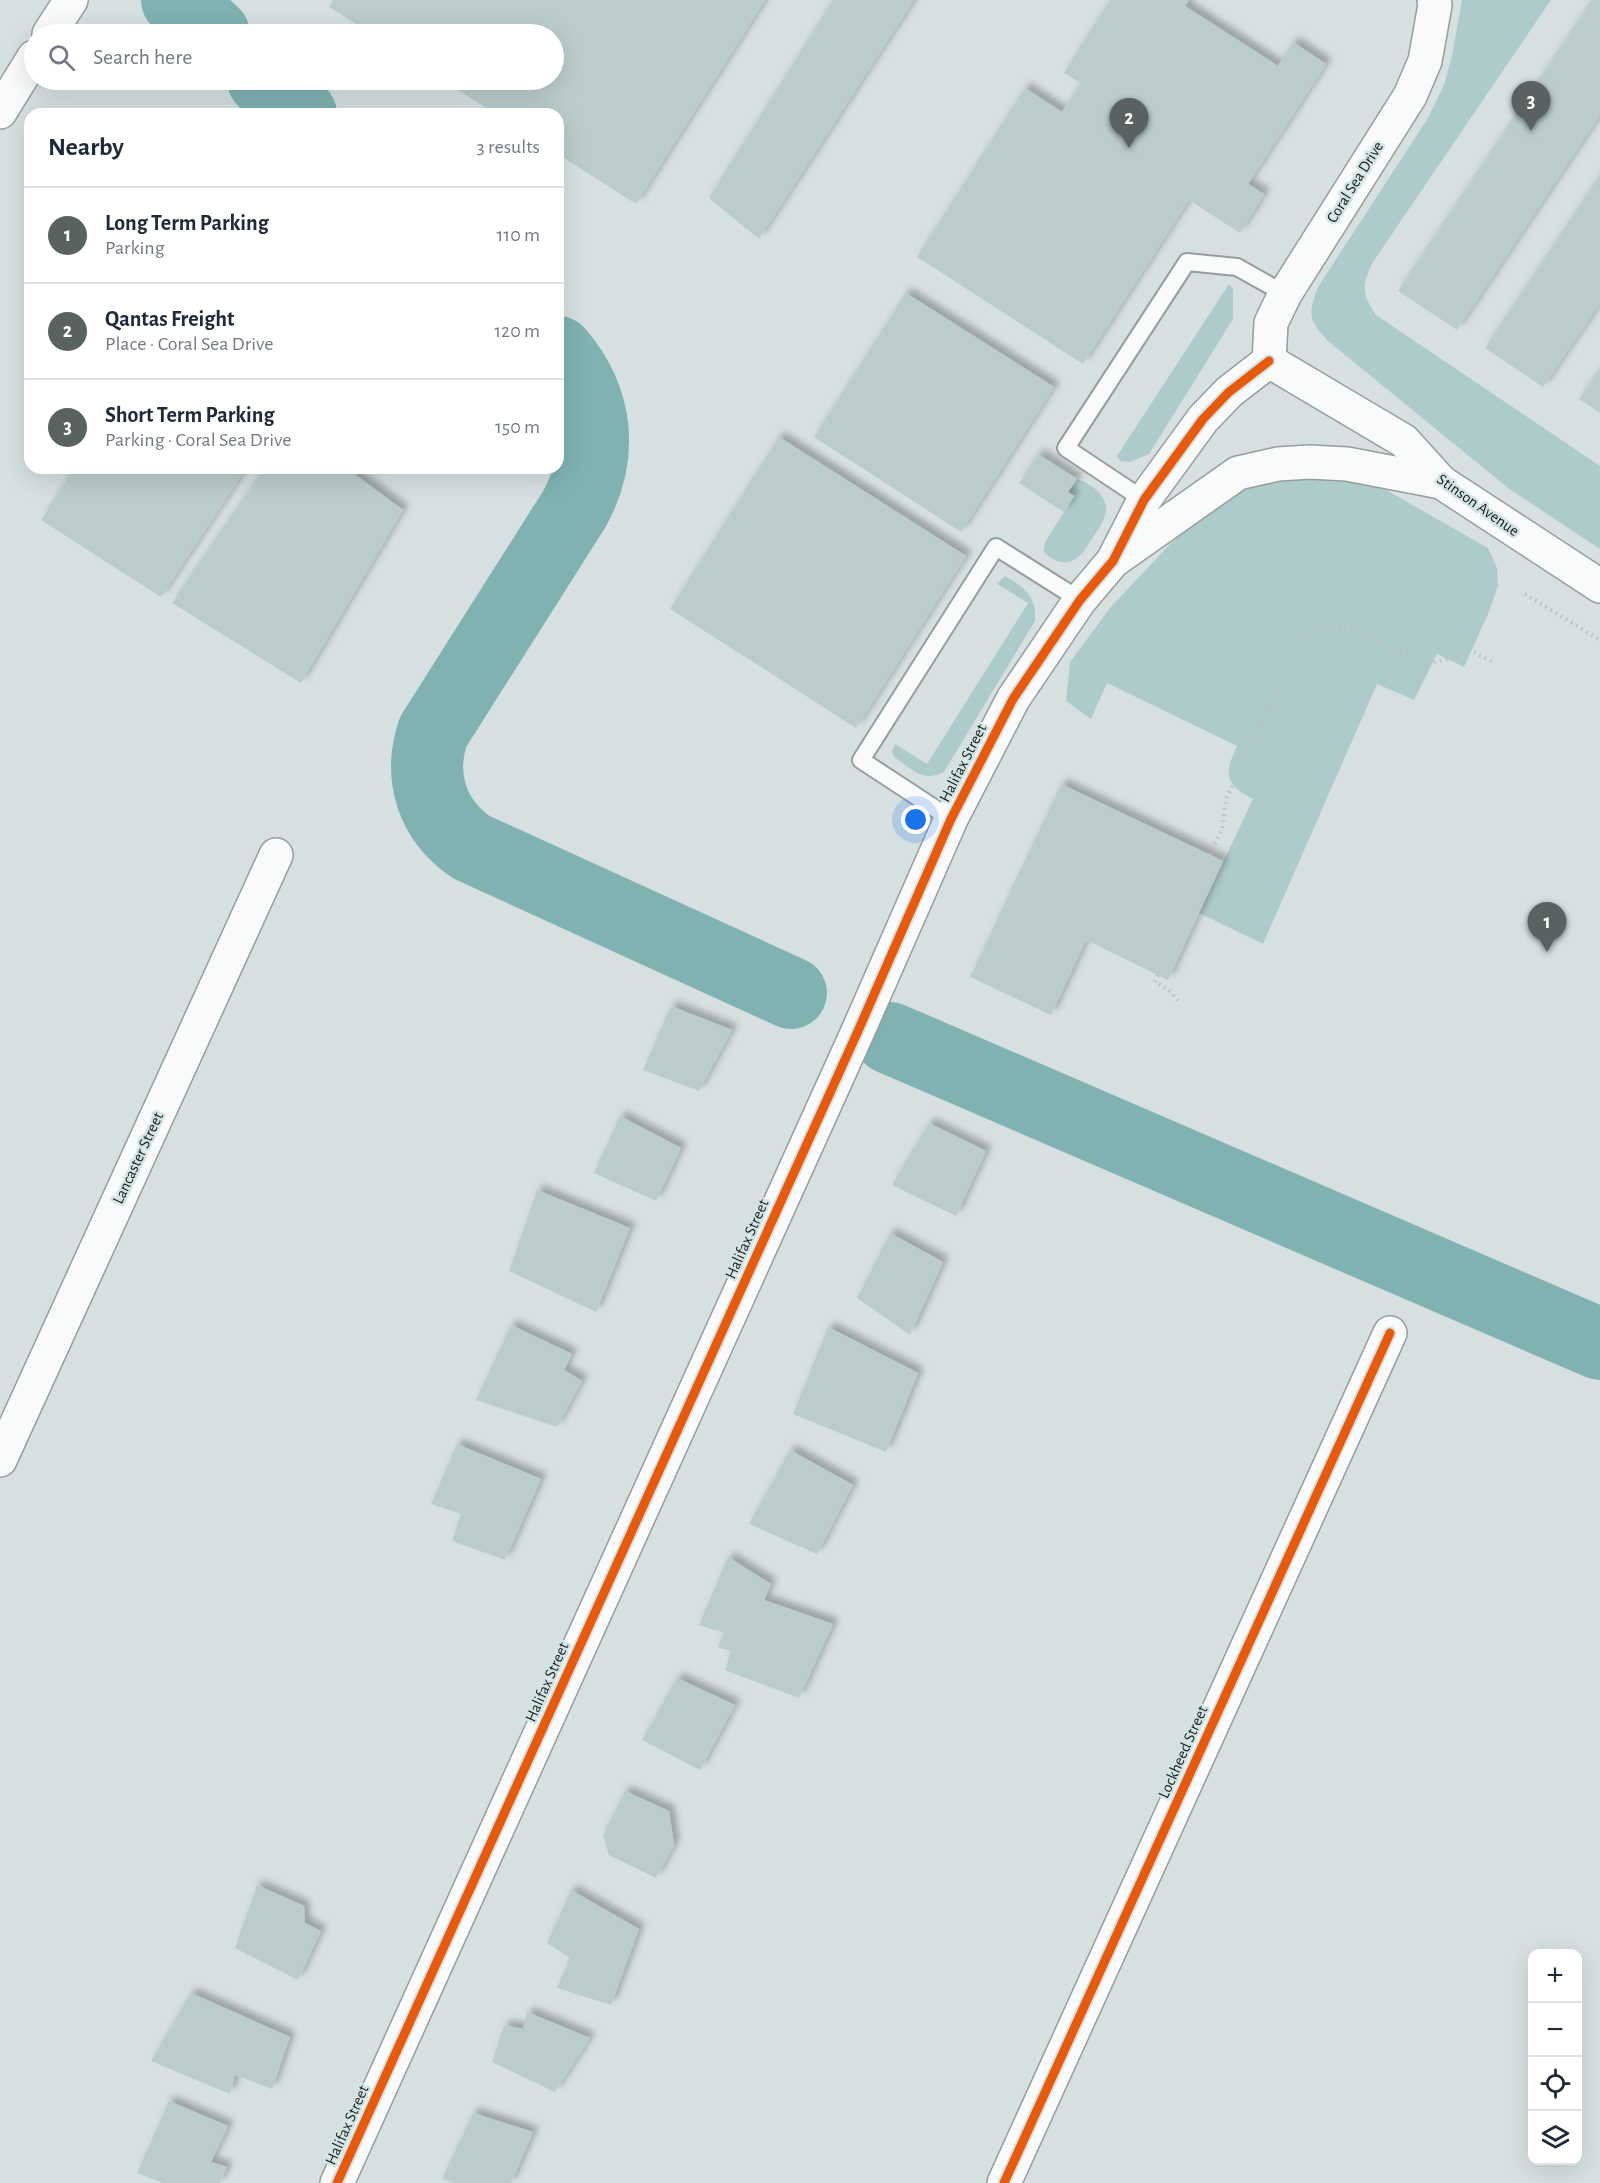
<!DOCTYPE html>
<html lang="en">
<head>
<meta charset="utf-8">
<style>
  body { margin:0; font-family:"Alegreya Sans",sans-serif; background:#f2f2f3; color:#1f2937 }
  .controls { position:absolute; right:18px; bottom:18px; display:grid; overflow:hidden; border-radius:12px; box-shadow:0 6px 24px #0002 }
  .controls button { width:54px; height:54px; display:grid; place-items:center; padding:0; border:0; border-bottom:2px solid #e0e1e3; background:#fff; color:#1f2937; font:30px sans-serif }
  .you { position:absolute; left:916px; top:820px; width:21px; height:21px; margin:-15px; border:4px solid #fff; border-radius:50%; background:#1a73e8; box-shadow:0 0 0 9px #1a73e833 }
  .badge { display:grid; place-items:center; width:39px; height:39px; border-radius:50%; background:#596161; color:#fff; font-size:20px; font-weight:700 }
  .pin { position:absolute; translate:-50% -50px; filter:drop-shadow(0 2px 3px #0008) }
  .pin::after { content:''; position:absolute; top:32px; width:21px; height:18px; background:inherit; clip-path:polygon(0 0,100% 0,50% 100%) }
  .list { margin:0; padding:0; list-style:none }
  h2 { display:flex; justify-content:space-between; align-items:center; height:78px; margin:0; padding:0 24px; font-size:26px }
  h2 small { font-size:20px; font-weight:400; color:#747a83 }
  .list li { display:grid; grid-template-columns:39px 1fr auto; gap:18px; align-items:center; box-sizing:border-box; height:96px; padding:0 24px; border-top:2px solid #e0e1e3 }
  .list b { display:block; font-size:22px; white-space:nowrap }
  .list p { margin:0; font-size:20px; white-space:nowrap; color:#747a83 }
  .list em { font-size:20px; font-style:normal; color:#747a83 }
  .icon { flex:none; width:33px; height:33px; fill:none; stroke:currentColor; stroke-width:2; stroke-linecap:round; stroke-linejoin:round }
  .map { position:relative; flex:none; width:1600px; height:2183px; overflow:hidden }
  .search { position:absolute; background:#fff; box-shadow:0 6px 24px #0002; left:24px; top:24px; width:540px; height:66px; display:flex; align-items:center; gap:15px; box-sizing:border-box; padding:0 21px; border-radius:33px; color:#747a83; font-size:22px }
  .panel { position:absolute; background:#fff; box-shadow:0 6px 24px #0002; left:24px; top:108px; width:540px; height:366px; border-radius:18px }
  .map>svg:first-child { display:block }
  .green { fill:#aecbcb }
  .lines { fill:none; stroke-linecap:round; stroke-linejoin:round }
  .river { stroke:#80b2b2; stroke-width:72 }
  .building { fill:#bcc; filter:url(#shadow) }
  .service-casing { stroke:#969d9d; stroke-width:20 }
  .minor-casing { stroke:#969d9d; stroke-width:36 }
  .path { stroke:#bbbdbd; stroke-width:4; stroke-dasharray:1.5 4.5; stroke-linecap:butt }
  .service { stroke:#f9fafa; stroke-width:16 }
  .minor { stroke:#f9fafa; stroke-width:33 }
  .cycleway-casing { stroke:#d2e4e4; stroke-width:13 }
  .cycleway { stroke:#e8590c; stroke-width:9 }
  .labels { text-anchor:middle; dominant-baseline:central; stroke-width:5; stroke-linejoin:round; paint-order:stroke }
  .street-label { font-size:16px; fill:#161d1d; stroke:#d2e4e4 }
</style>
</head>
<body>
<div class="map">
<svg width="1600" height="2183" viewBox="0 0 1600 2183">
  <defs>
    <filter id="shadow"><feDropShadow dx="5.5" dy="-5.5" stdDeviation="3" flood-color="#0004"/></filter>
  </defs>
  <rect width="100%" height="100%" fill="#d6e0e0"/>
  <g class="green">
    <path d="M1462,0h89l-178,262c-11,23 -12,31 3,53l224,151v83l-92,-61 -180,-147c-20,-22 -20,-26 -10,-54l110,-169 16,-33 8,-29z"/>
    <path d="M1229,284l4,5v30l-84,135 -19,8 -10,-1 -3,-5z"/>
    <path d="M1336,476l52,15 100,57 9,20 1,18 -10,28 -24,53 -27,-13 -23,46 -37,-16 -114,260 -64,-31 54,-114c-29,-15 -29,-25 -16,-53l-130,-63 -16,36 -25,-18 4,-39 40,-54 60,-64 63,-52 26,-10z"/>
    <path d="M1077,479c13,4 31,16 29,32 -1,9 -9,21 -15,29 -5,8 -11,19 -22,22 -10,2 -17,-3 -25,-10l1,-10 29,-46 -6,-4z"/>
    <path d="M1005,576c20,12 32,20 30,45l-91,151c-22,11 -32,-3 -50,-15l-2,-6 3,-7 32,20 101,-161 -31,-19z"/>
  </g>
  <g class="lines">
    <g class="river">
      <path d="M177,0l37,34"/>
      <path d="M263,80l38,34"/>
      <path d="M558,352c40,47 46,102 17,156l-142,224c-15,45 -1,88 38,115l320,146"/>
      <path d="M890,1038l710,306"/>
    </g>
  </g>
  <g class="building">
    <path d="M333,0h432l-129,204 -78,-50v-40h-62l-54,-34h112v-46h-182l-43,-27z"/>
    <path d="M833,0h81l-155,239 -50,-41z"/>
    <path d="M1110,0h79l-4,6 93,60 15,-24 33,22 -78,120 16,10 -24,39 -51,-33 -106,164 -166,-107 108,-169 37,24 19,-29 -17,-10z"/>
    <path d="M1592,0h8v115l-143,215 -59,-39z"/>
    <path d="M1600,175v128l-57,84 -58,-39z"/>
    <path d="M906,293l148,94 -93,145 -147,-95z"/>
    <path d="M1600,369v44l-21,-14z"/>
    <path d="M779,437l187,119 -110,172 -186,-119z"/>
    <path d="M1038,454l39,25 -9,13 6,4 -10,16 -45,-29z"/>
    <path d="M74,468h172l-85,129 -120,-77z"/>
    <path d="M264,468h82l57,42 -102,173 -129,-80z"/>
    <path d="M1061,784l162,77 -55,119 -82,-40 -35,75 -81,-38z"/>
    <path d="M671,1006l61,24 -33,61 -56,-21z"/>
    <path d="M620,1116l61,32 -25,53 -62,-28z"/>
    <path d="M929,1123l57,28 -30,65 -64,-31z"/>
    <path d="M537,1190l93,38 -34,84 -87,-41z"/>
    <path d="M890,1233l53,29 -33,73 -53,-37z"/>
    <path d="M511,1325l61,29 -8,16 18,11 -25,46 -81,-27z"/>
    <path d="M828,1327l90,46 -32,79 -93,-38z"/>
    <path d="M457,1444l84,35 -36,81 -53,-19 9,-27 -30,-10z"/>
    <path d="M790,1450l63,35 -36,69 -68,-30z"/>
    <path d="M728,1557l43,27 -7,16 69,24 -34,74 -74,-28 6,-19 -14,-4 7,-14 -25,-8z"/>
    <path d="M677,1678l58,27 -35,65 -58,-30z"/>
    <path d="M625,1791l44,20 5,34 -18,33 -47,-23 -6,-20z"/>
    <path d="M257,1885l47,21 1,17 16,8 -23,49 -63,-32z"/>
    <path d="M571,1890l68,39 -28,76 -54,-17 13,-30 -23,-15z"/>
    <path d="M191,1993l99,44 -18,52 -37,-14 -5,19 -79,-33z"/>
    <path d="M527,2012l63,26 -35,54 -63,-30 12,-37 19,4z"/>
    <path d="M169,2101l59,25 -17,36 16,5 -7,16h-57l-26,-10z"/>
    <path d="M473,2113l60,19 -22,51h-57l-12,-4z"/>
  </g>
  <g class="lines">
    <g class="service-casing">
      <g id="service">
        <path d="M1144,500l-78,-52 121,-186 50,5 48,27"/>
        <path d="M951,819l-90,-59 135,-213 84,53"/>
      </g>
    </g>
    <g class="minor-casing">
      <g id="minor">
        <path d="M49,34l22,-34"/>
        <path d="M0,112l34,-55"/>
        <path d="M1269,361l2,-38 14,-29 125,-198 15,-35 10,-56 -1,-5"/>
        <path d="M1269,361l135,80 37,41 159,104"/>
        <path d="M1116,559l122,-86 40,-9 32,-2 37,2 94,18"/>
        <path d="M0,1460l276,-605"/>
        <path d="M337,2183l521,-1152 93,-212 62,-120 67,-99 33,-39 31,-61 59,-81 26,-27 40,-31"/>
        <path d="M1004,2183l386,-850"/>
      </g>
    </g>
    <g class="path">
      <path d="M1525,594l75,46"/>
      <path d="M1210,855l12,-26 4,-30 74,-158 28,-15 19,3 86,34 39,-12 23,12"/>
      <path d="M1158,975l-3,7 14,8 11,13"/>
    </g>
    <use href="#service" class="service"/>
    <use href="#minor" class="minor"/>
    <g class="cycleway-casing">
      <g id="cycleway">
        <path d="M337,2183l521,-1152 93,-212 62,-120 67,-99 33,-39 31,-61 59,-81 26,-27 40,-31"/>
        <path d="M1004,2183l386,-850"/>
      </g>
    </g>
    <use href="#cycleway" class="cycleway"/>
  </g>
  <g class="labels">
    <g class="street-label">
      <text transform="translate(1355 182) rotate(-58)">Coral Sea Drive</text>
      <text transform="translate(1478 505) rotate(35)">Stinson Avenue</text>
      <text transform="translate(963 763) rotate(-63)">Halifax Street</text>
      <text transform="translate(138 1158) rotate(-65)">Lancaster Street</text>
      <text transform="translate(747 1239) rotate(-66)">Halifax Street</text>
      <text transform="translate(547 1682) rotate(-66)">Halifax Street</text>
      <text transform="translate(1183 1752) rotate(-66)">Lockheed Street</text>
      <text transform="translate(347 2125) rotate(-66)">Halifax Street</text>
    </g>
  </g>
</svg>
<div class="controls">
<button>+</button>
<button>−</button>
<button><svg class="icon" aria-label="locate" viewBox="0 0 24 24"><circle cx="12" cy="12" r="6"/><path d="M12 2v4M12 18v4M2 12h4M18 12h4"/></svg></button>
<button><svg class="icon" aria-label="layers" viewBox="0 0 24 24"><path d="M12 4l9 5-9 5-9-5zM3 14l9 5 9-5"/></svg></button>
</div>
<div class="you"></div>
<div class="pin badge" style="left:1547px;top:952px">1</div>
<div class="pin badge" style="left:1129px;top:148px">2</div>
<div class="pin badge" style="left:1531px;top:131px">3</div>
<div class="search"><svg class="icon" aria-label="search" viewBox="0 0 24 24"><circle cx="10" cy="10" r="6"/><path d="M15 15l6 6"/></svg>Search here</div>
<section class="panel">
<h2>Nearby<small>3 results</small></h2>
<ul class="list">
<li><span class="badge">1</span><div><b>Long Term Parking</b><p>Parking</p></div><em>110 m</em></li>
<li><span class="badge">2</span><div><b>Qantas Freight</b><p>Place · Coral Sea Drive</p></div><em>120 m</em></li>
<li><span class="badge">3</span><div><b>Short Term Parking</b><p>Parking · Coral Sea Drive</p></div><em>150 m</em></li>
</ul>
</section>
</div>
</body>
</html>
